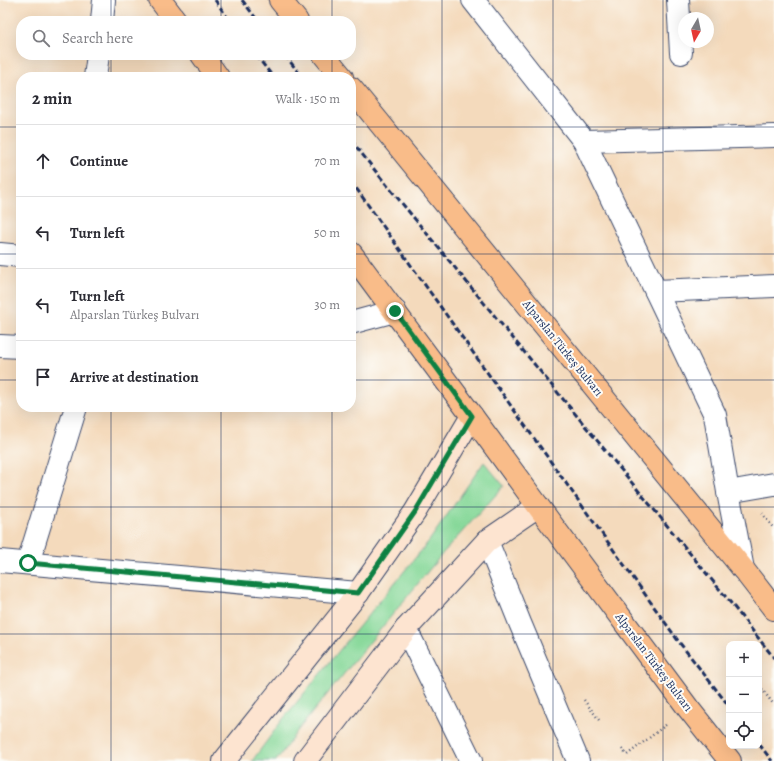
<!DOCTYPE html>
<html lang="en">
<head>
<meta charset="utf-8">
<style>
  body { margin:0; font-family:Alegreya,serif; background:#f7f7f7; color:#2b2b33 }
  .controls { position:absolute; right:12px; bottom:12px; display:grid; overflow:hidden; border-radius:8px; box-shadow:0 4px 16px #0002 }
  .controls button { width:36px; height:36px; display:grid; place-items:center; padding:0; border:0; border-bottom:1px solid #e1e1e2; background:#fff; color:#2b2b33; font:20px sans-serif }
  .compass { position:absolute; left:678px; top:12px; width:36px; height:36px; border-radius:50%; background:#fff; box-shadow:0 4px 16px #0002; rotate:189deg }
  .stop { position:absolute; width:12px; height:12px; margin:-9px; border:3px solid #0b8043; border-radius:50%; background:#fff }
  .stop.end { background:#0b8043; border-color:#fff; box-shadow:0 1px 4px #0008 }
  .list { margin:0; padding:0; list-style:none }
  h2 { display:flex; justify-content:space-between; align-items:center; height:52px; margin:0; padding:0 16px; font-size:17px }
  h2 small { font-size:13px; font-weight:400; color:#7c7c81 }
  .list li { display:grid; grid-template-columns:26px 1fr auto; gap:12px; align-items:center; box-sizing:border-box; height:72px; padding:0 16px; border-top:1px solid #e1e1e2 }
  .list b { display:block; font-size:15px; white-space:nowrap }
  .list p { margin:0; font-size:13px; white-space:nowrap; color:#7c7c81 }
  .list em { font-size:13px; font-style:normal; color:#7c7c81 }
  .icon { flex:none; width:22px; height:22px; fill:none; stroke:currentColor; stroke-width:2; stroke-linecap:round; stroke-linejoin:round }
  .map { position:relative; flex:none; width:774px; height:761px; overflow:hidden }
  .search { position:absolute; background:#fff; box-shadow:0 4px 16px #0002; left:16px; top:16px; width:340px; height:44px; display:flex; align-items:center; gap:10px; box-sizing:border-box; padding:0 14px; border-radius:16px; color:#7c7c81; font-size:15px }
  .panel { position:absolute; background:#fff; box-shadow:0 4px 16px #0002; left:16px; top:72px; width:340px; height:340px; border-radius:16px }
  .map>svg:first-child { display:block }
  .green { fill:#86d899; stroke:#50847c }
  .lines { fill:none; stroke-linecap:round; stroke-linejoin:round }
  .street-casing { stroke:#3c496c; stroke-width:24 }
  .secondary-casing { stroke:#3c496c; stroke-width:24 }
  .primary-casing { stroke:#3c496c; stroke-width:24 }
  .path { stroke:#3c496c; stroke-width:2.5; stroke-dasharray:1 3; stroke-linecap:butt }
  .street { stroke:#fff; stroke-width:22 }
  .secondary { stroke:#fde4d0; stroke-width:22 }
  .primary { stroke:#f9bc89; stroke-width:22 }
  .rail { stroke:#1b2f5e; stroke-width:3; stroke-dasharray:6 3; stroke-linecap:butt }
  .route { stroke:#0b8043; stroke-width:5 }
  .grid { fill:none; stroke:#1b2f5e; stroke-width:1; stroke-opacity:0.55 }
  .labels { text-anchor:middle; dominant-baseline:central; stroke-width:4; stroke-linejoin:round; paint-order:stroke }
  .street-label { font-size:12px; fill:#1b2f5e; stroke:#fdfcf7 }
</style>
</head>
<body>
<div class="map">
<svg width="774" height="761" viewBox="0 0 774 761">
  <rect width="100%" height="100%" fill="#fdfcf7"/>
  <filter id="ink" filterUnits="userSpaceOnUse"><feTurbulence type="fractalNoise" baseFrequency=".025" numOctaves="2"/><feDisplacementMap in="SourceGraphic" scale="8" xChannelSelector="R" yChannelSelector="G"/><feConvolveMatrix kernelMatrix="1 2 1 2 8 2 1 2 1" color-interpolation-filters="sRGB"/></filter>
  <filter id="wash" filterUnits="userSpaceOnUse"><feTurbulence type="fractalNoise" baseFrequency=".012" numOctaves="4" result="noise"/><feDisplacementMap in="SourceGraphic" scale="16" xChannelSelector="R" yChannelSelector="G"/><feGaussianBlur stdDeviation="0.9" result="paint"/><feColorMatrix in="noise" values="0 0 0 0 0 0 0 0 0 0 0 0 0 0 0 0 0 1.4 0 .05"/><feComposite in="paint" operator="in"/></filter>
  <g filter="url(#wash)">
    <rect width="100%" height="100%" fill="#f4dabc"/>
    <path class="green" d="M484,462l20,24 -61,67 -145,177 -22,31h-24l31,-42 146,-178z"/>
  </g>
  <g filter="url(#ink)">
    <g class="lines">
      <g class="street-casing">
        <g id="street">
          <path d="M473,0l111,141 131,274 13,77 15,77"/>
          <path d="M678,0l3,53"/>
          <path d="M102,21l2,-21"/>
          <path d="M95,77l3,-22"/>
          <path d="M584,141l190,-5"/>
          <path d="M0,254l21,2"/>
          <path d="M656,291l118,-5"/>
          <path d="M351,323l44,-12"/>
          <path d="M0,346l21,1"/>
          <path d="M728,492l46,-8"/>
          <path d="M487,541l33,82 58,138"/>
          <path d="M0,561l358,32"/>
          <path d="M28,563l48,-156"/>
          <path d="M406,629l65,132"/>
        </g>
      </g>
      <g class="secondary-casing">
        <g id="secondary">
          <path d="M224,761l134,-168 57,-81 57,-96"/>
          <path d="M305,761l101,-132 81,-88 51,-35"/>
        </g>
      </g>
      <g class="primary-casing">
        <g id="primary">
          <path d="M160,0l16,21"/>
          <path d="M280,0l17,21"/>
          <path d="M202,55l16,22"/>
          <path d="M324,55l18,22"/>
          <path d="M351,88l392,481 31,40"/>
          <path d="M351,253l121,163 66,90 150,202 42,53"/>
        </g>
      </g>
      <g class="path">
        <path d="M762,513l12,16"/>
        <path d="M762,689l12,16"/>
        <path d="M584,700l15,20"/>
        <path d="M622,749l5,6 40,-31"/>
      </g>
      <use href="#street" class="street"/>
      <use href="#secondary" class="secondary"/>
      <use href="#primary" class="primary"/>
      <g class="rail">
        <path d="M215,0l15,21"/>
        <path d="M242,0l16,21"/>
        <path d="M256,55l17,22"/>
        <path d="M285,55l17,22"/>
        <path d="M351,140l26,33 353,429 44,56"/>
        <path d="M351,181l328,461 50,64"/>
        <path d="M759,744l13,17"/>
      </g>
    </g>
  </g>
  <g class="lines" filter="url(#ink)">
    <path class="route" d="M28,563l330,30 57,-81 57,-96 -77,-105"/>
  </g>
  <path class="grid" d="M111,0v21M221,0v21M332,0v21M442,0v761M553,0v761M663,0v761M111,55v22M221,55v22M332,55v22M0,127h21M351,127h423M0,254h21M351,254h423M0,380h21M351,380h423M111,407v354M221,407v354M332,407v354M0,507h774M0,634h774"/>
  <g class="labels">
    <g class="street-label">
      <text transform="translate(563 348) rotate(51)">Alparslan Türkeş Bulvarı</text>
      <text transform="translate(654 662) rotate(53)">Alparslan Türkeş Bulvarı</text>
    </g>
  </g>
</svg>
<div class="controls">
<button>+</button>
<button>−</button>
<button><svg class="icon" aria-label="locate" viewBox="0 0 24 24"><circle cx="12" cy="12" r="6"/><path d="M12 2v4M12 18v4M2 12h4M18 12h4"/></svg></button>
</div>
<svg class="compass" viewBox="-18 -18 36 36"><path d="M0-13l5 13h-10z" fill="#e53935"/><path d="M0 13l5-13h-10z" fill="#7c7c81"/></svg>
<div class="stop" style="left:28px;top:563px"></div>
<div class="stop end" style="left:395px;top:311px"></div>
<div class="search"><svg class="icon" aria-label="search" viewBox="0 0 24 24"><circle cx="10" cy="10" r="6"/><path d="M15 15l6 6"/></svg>Search here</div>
<section class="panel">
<h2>2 min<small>Walk · 150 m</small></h2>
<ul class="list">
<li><svg class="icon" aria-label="ahead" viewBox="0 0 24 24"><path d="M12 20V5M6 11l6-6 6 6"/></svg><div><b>Continue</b></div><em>70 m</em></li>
<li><svg class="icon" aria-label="left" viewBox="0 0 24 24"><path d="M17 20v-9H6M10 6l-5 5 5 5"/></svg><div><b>Turn left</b></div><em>50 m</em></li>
<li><svg class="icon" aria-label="left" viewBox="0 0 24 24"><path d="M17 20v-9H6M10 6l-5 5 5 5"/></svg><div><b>Turn left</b><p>Alparslan Türkeş Bulvarı</p></div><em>30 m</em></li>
<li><svg class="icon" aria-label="arrive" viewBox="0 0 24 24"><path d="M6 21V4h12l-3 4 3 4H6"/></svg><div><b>Arrive at destination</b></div></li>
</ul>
</section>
</div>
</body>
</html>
